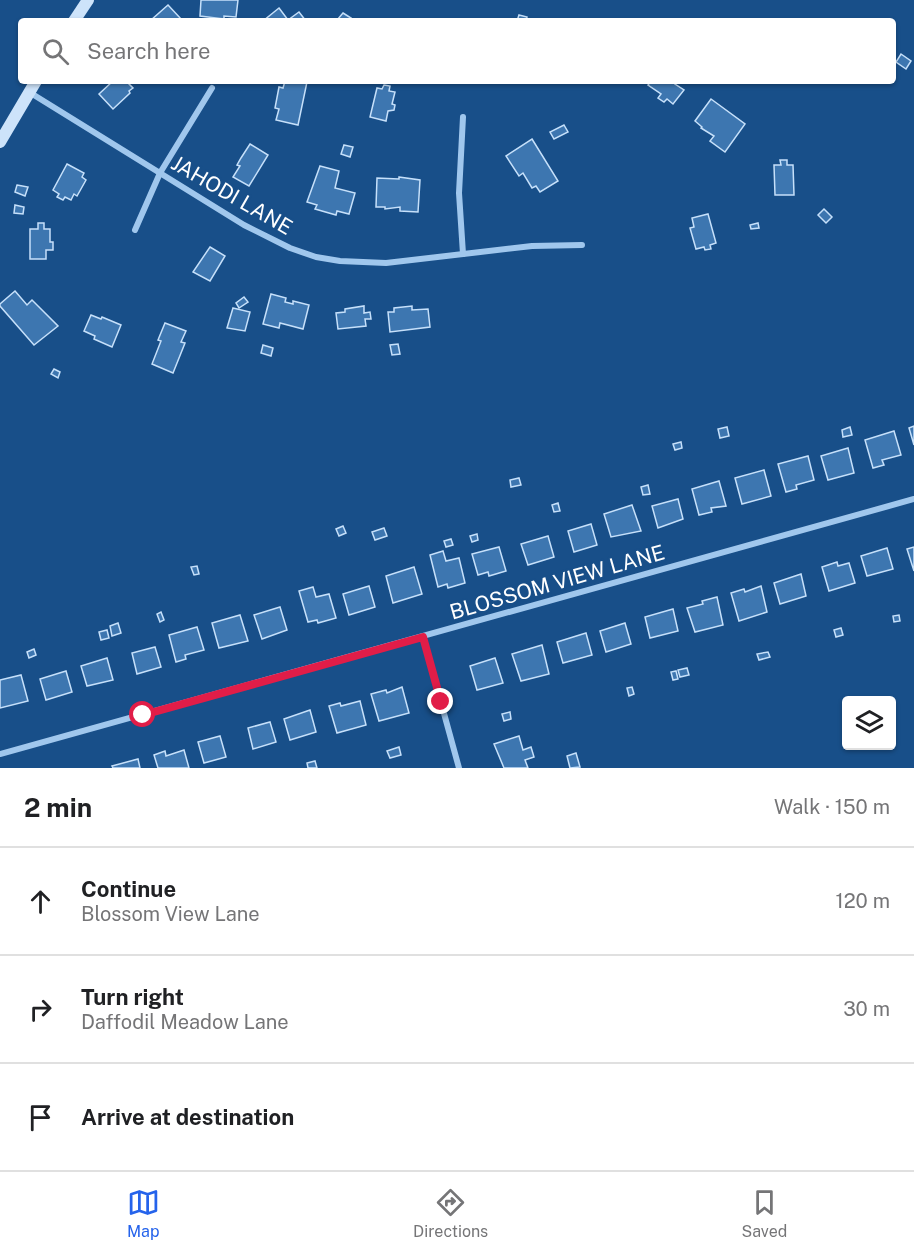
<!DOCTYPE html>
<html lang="en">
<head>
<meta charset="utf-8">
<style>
  body { margin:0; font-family:"Public Sans",sans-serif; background:#f2f2f2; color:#202124 }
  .controls { position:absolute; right:18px; bottom:18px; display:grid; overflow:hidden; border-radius:6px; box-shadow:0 2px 4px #0004 }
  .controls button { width:54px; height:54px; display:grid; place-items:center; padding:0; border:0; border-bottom:2px solid #e0e0e0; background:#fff; color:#202124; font:30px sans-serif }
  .stop { position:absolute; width:18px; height:18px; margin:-14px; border:4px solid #e11d48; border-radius:50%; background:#fff }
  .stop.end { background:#e11d48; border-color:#fff; box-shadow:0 2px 6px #0008 }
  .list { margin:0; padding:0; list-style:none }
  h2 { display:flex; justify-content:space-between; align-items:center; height:78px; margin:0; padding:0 24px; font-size:26px }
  h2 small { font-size:20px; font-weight:400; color:#757577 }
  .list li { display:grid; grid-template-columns:39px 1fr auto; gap:18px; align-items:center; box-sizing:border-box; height:108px; padding:0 24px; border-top:2px solid #e0e0e0 }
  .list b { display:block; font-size:22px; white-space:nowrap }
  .list p { margin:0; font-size:20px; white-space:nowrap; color:#757577 }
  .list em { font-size:20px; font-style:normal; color:#757577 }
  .icon { flex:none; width:33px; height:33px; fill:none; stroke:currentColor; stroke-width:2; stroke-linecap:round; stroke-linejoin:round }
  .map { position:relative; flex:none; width:914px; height:768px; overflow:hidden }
  .search { position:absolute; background:#fff; box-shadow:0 2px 4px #0004; left:18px; right:18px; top:18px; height:66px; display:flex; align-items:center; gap:15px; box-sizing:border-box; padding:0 21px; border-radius:6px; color:#757577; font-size:22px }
  .sheet { height:402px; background:#fff }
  nav { display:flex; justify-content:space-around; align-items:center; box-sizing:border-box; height:84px; border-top:2px solid #e0e0e0; background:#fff; font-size:16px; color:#757577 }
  nav a { display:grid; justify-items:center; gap:3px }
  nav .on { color:#2563eb }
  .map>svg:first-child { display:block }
  .building { fill:#3d76b0; stroke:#c6e0fa; stroke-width:1.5 }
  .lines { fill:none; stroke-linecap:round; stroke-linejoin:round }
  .minor { stroke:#a0c7ed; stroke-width:6 }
  .secondary { stroke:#cde3fa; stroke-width:12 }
  .route { stroke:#e11d48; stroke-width:8 }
  .labels { text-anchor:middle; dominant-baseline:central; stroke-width:4.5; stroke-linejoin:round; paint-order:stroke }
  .street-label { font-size:21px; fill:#fff; stroke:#184f89 }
</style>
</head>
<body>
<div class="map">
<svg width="914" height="768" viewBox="0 0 914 768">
  <rect width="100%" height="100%" fill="#184f89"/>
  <g class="building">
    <path d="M201,0h37l-2,17 -12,-1v3l-24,-3z"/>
    <path d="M168,5l14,15 -32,1z"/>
    <path d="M279,8l9,12 11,-8 7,9h-43z"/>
    <path d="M343,13l8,5 -2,3 -12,-1z"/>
    <path d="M519,15l8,2 -1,4h-9z"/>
    <path d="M901,54l10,7 -5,8 -10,-7z"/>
    <path d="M113,81h13l7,7 -4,3 1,2 -17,16 -14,-15z"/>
    <path d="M285,81l22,1 -9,43 -22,-5 3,-11 -4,-1 4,-21 4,1z"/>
    <path d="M651,81h26l-2,3 9,6 -11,14 -6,-5 -3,3 -6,-4 3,-4 -13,-9z"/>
    <path d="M384,85l6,1 -1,5 6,1 -3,12 3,1 -1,5 -6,1 -2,10 -16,-4 7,-29 5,1z"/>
    <path d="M711,99l34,25 -20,28 -15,-11 4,-5 -13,-8 1,-1 -7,-6z"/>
    <path d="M564,125l4,7 -14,7 -4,-7z"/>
    <path d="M532,139l26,42 -18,11 -4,-6 -4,2 -9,-15 -4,3 -13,-20z"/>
    <path d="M250,144l18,11 -19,31 -16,-9 7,-11 -3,-1 4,-7z"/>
    <path d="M344,145l9,2 -3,10 -9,-3z"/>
    <path d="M780,160h7v5h6l1,30h-19l-1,-30h7z"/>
    <path d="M67,164l17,9 -2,4 4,3 -9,16 -3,-2 -3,6 -6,-3 -2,3 -6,-3 2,-3 -6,-4z"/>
    <path d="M320,166l19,5 -4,17 20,5 -6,21 -12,-3 -1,4 -21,-6 2,-4 -10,-3z"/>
    <path d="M399,177l21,3 -2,32 -18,-1v-4l-15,2v-2h-9l1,-29 22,1z"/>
    <path d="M17,185l11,2 -3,9 -10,-4z"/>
    <path d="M15,205l9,2 -1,7 -9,-1z"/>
    <path d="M824,209l8,8 -6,6 -8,-8z"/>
    <path d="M708,214l8,29 -6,2 1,4 -6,1 -1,-3 -8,2 -6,-21 4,-1 -2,-9z"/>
    <path d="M38,223h6v6h6v13h3v8h-7v9h-16v-30h8z"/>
    <path d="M758,223l1,5 -8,1 -1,-4z"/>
    <path d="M210,247l15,9 -15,25 -17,-9z"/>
    <path d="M15,291l12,14 5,-5 26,26 -24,19 -34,-39v-2z"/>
    <path d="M271,294l15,4 -1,4 8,2v-3l16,4 -6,24 -23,-6 -1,5 -16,-4z"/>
    <path d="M244,297l4,5 -9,6 -3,-5z"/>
    <path d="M364,306v7l6,-1 1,7h-6l1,7 -28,3 -2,-16 9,-1v-3z"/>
    <path d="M412,306v4l16,-1 2,18 -40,5 -2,-20h6v-4z"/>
    <path d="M233,308l17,4 -5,19 -18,-3z"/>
    <path d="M91,315l10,4 1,-2 19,8 -9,22 -18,-8 1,-3 -11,-5z"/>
    <path d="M165,323l21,8 -5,11 4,1 -12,30 -21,-9 9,-23 -3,-1z"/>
    <path d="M398,344l2,10 -8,1 -2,-10z"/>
    <path d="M263,345l10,3 -2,8 -10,-3z"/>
    <path d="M54,369l6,3 -2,6 -7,-4z"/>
    <path d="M914,426v19l-5,-17z"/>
    <path d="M727,427l2,9 -9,2 -2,-9z"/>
    <path d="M850,427l2,8 -9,2 -1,-7z"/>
    <path d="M894,431l7,24 -19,5 2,5 -11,3 -8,-28z"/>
    <path d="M681,442l1,6 -7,2 -2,-6z"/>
    <path d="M848,448l6,25 -26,7 -7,-24z"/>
    <path d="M808,456l6,24 -18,5 1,4 -11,3 -8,-28z"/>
    <path d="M764,470l7,26 -29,8 -7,-26z"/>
    <path d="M519,478l2,7 -10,2 -1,-7z"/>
    <path d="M719,481l7,25 -15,2 1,4 -13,3 -7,-26z"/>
    <path d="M648,485l2,9 -7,1 -2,-8z"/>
    <path d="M678,499l5,20 -25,9 -6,-22z"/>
    <path d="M558,503l2,8 -6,1 -2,-7z"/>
    <path d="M632,505l9,26 -30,6 -7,-23z"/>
    <path d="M591,524l6,21 -23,7 -6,-21z"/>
    <path d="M343,526l3,7 -7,3 -3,-7z"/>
    <path d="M384,528l3,8 -12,4 -3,-8z"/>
    <path d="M477,534l1,6 -6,2 -2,-6z"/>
    <path d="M548,536l6,21 -26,8 -7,-21z"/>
    <path d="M451,539l2,6 -7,2 -2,-6z"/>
    <path d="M499,547l7,24 -17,5 -1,-4 -10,3 -6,-21z"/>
    <path d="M914,547v24l-7,-22z"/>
    <path d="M887,548l6,21 -26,7 -6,-20z"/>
    <path d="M443,551l3,10 13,-3 6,25 -17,5 -1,-4 -9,3 -8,-32z"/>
    <path d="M837,562l1,4 11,-3 6,20 -26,8 -7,-24z"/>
    <path d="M197,566l2,8 -5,1 -3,-8z"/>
    <path d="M414,567l8,27 -29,9 -7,-27z"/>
    <path d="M801,574l5,22 -26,8 -6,-21z"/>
    <path d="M369,586l6,21 -26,8 -6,-21z"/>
    <path d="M761,586l6,26 -28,9 -8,-28 13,-4 1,3z"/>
    <path d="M313,587l3,10 13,-3 7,24 -18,5 -1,-3 -9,2 -9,-31z"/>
    <path d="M717,597l6,28 -28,7 -8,-24 16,-4 -1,-3z"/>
    <path d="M280,607l7,23 -25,9 -8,-24z"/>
    <path d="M673,609l5,22 -28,7 -5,-21z"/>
    <path d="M161,612l3,8 -4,2 -3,-8z"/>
    <path d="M240,615l8,26 -29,7 -7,-25z"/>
    <path d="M899,615l1,6 -6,1 -1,-6z"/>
    <path d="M118,623l3,10 -9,3 -2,-10z"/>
    <path d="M625,623l6,21 -25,8 -6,-21z"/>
    <path d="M197,627l7,23 -19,5 1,4 -10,3 -7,-27z"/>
    <path d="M841,628l2,7 -7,2 -2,-7z"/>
    <path d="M107,630l2,8 -8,2 -2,-8z"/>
    <path d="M586,633l6,22 -29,8 -6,-21z"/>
    <path d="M542,645l7,29 -28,7 -9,-27z"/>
    <path d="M155,647l6,20 -24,7 -5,-21z"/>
    <path d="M34,649l2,6 -7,3 -2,-6z"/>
    <path d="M768,652l2,5 -11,3 -2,-6z"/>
    <path d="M107,658l6,22 -26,6 -6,-20z"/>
    <path d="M495,658l8,25 -26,7 -7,-24z"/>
    <path d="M687,668l2,7 -9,2 -2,-7z"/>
    <path d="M66,671l6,21 -26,8 -6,-21z"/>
    <path d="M676,671l2,8 -5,1 -2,-8z"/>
    <path d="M21,675l7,26 -28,7v-28z"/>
    <path d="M402,687l7,26 -30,8 -8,-27 15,-4 1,3z"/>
    <path d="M632,687l2,7 -5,2 -2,-8z"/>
    <path d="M360,701l6,24 -29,8 -8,-27 11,-3 1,3z"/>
    <path d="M310,710l6,22 -26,8 -6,-21z"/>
    <path d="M510,712l1,7 -7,2 -2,-7z"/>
    <path d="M270,722l6,20 -23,7 -5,-21z"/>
    <path d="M220,736l6,21 -22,6 -6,-21z"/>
    <path d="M519,736l4,14 8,-3 3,10 -9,3 3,8h-24l-10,-24z"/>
    <path d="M399,747l2,8 -11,3 -3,-7z"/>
    <path d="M184,750l5,18h-31l-4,-13 11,-4 1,5z"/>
    <path d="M576,753l4,14 -10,1 -3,-12z"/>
    <path d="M138,759l2,9h-27l-1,-2z"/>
    <path d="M315,761l2,7h-9l-1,-5z"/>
  </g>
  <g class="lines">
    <g class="minor">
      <path d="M29,92l215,133 46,23 26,9 24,4 46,2 146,-17 50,-1"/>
      <path d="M463,117l-4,76 4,61"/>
      <path d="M135,230l25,-57 52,-85"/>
      <path d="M423,637l36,131"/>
      <path d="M0,754l914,-255"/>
    </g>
    <g class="secondary">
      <path d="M74,21l14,-21"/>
      <path d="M0,142l36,-61"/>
    </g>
  </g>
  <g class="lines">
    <path class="route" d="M143,715l280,-78 18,65"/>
  </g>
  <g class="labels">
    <g class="street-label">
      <text transform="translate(232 195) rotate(30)">JAHODI LANE</text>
      <text transform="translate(557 582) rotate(-16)">BLOSSOM VIEW LANE</text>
    </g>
  </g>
</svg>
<div class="controls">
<button><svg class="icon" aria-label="layers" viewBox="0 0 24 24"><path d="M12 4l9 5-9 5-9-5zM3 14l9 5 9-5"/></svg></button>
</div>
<div class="stop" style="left:143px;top:715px"></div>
<div class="stop end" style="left:441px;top:702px"></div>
<div class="search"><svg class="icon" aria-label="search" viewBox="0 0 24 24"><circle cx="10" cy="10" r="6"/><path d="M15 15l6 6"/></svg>Search here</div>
</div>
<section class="sheet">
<h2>2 min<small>Walk · 150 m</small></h2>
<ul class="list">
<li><svg class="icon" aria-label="ahead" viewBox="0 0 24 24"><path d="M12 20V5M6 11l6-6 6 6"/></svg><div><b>Continue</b><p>Blossom View Lane</p></div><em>120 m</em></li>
<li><svg class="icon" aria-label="right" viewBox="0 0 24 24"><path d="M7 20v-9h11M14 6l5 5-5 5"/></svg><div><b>Turn right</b><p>Daffodil Meadow Lane</p></div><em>30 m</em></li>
<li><svg class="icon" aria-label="arrive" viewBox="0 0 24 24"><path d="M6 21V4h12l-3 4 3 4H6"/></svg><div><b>Arrive at destination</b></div></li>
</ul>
</section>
<nav>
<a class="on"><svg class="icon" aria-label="map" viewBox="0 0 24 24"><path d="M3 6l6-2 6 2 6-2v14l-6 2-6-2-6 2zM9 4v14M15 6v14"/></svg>Map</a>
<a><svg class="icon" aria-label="directions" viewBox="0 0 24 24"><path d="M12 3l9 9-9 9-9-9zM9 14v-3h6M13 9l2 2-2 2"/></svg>Directions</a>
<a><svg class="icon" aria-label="saved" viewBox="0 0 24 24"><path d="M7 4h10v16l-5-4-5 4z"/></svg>Saved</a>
</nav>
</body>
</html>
